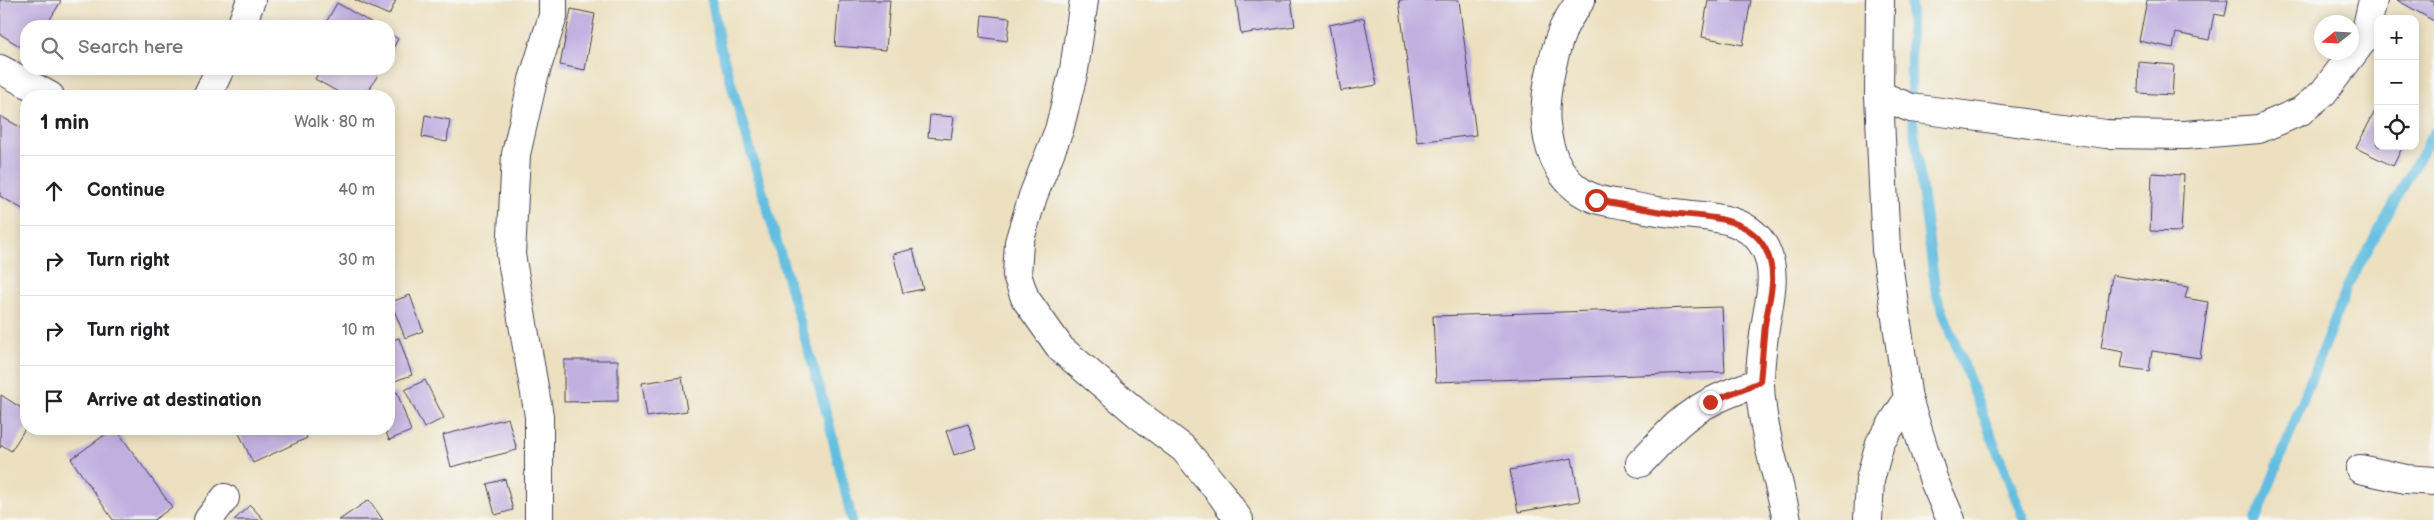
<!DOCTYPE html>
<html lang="en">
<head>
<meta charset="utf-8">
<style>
  body { margin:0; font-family:"Balsamiq Sans",sans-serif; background:#f2f2f2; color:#202124 }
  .controls { position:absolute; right:15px; top:15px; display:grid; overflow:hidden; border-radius:10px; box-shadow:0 2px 12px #0003 }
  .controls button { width:45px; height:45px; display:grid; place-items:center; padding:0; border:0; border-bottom:1px solid #e0e0e0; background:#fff; color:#202124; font:25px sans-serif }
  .compass { position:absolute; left:2314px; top:15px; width:45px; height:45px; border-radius:50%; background:#fff; box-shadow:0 2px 12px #0003; rotate:252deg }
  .stop { position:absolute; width:15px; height:15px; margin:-11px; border:4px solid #c8321e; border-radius:50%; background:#fff }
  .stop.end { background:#c8321e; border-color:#fff; box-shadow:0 1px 5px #0008 }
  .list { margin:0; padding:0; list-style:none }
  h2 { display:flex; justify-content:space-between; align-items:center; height:65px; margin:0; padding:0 20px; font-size:21px }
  h2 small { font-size:16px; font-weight:400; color:#757577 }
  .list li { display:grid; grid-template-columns:32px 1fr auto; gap:15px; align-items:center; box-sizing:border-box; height:70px; padding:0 20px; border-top:1px solid #e0e0e0 }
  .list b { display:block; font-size:19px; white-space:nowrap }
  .list em { font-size:16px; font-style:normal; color:#757577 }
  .icon { flex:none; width:28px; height:28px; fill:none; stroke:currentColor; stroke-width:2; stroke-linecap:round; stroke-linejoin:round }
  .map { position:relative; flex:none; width:2434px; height:520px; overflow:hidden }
  .search { position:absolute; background:#fff; box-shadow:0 2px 12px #0003; left:20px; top:20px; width:375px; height:55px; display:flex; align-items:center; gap:12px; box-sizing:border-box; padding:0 18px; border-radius:20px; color:#757577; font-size:19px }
  .panel { position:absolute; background:#fff; box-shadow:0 2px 12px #0003; left:20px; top:90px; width:375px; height:345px; border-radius:20px }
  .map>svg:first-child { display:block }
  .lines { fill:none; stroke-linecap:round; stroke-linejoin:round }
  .stream { stroke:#62bde0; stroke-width:10 }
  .building { fill:#c1afe0 }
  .minor-casing { stroke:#403e4f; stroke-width:30 }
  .minor { stroke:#fff; stroke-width:28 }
  .route { stroke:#c8321e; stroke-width:6 }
</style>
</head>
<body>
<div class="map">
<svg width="2434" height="520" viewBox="0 0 2434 520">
  <rect width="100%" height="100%" fill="#f6f6f2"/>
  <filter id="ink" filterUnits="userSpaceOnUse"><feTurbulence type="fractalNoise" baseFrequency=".02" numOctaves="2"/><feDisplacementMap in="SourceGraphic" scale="10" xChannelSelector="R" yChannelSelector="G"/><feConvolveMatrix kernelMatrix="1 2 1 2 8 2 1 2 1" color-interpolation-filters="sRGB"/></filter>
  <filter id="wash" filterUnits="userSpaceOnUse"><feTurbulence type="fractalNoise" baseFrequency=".0096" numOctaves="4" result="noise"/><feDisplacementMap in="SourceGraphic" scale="20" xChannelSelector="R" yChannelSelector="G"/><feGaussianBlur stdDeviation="1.12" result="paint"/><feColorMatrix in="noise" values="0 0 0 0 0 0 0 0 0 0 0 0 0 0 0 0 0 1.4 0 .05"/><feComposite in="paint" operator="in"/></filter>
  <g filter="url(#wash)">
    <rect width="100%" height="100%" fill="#ece0c0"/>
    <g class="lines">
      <g class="stream">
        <path d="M712,0l8,45 107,370 25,105"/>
        <path d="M1911,0v108l25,186 88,226"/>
        <path d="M2256,520l92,-235 86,-153"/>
      </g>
    </g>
    <g id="blocks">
      <g class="building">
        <path d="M0,0h59l2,1 -15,25h-20v24l-26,-16z"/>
        <path d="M355,0h41l-7,15z"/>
        <path d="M839,0h51l-4,50 -51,-4z"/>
        <path d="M1236,0h55l4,26 -54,8z"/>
        <path d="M1399,0h60l17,135 -59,7z"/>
        <path d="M1708,0h43l-8,45 -41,-8z"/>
        <path d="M2147,0h81l-3,16 -11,-2 -5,26 -33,-7 -3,15 -34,-7z"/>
        <path d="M2397,0h37v21z"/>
        <path d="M337,3l40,23h-53z"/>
        <path d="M571,9l24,5 -10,56 -25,-5z"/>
        <path d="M982,15l28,3 -3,23 -27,-4z"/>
        <path d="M1364,18l13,67 -36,6 -12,-66z"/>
        <path d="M389,33l9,6 -9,16z"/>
        <path d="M2139,62l35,3 -2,30 -34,-2z"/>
        <path d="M321,69h60l-15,27h-21l-30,-17z"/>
        <path d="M2376,109l2,37h25l-10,20 -37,-18z"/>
        <path d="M425,115l25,5 -3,22 -25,-5z"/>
        <path d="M930,115l24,2 -3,22 -23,-2z"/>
        <path d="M0,116l22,12 4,-7v90l-26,-15z"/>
        <path d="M2152,173l32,2 -3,57 -31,-1z"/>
        <path d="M913,249l10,40 -20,4 -10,-39z"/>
        <path d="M2112,275l76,12 -3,11 23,4 -8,56 -48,-7 -3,20 -28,-4 3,-15 -23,-4z"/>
        <path d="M410,295l13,36 -18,7 -14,-36z"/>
        <path d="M1722,307l3,65 -289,10 -3,-66z"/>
        <path d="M399,338l13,37 -23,8v-42z"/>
        <path d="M564,360h54v41l-54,1z"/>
        <path d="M682,377l5,34 -40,6 -5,-34z"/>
        <path d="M425,380l19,38 -20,10 -19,-38z"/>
        <path d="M397,392l14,39 -22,9 -4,-11h4v-34z"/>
        <path d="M1,395l25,16v16l-15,24 -9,-6 -2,3z"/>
        <path d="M508,418l9,32 -66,17 -8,-32z"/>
        <path d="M968,424l8,24 -22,7 -8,-24z"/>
        <path d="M113,429h3l56,78 -18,13h-41l-42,-61z"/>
        <path d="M237,429h66l4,9 -54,25z"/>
        <path d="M1572,458l8,43 -62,11 -8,-42z"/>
        <path d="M505,479l8,31 -18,5 -8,-31z"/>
        <path d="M369,500l14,20h-44z"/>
        <path d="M250,505l14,15h-30z"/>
      </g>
    </g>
  </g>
  <g filter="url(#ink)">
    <use href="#blocks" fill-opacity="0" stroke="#403e4f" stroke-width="1"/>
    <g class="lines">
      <g class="minor-casing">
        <g id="minor">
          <path d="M1084,0l-10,70 -15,60 -26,66 -14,46 -2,33 8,23 36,51 77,65 46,35 37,45 18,26"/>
          <path d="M1581,0c-6,9 -14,19 -18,29 -10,26 -20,68 -17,96 3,32 18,63 50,74 9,3 20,4 29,6 16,3 33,7 49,8 32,4 73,2 91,35 12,24 5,50 1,74 -3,19 -6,42 -6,61 1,47 18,91 27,137"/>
          <path d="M1880,0l-1,95 7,155 22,149 26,82 17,39"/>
          <path d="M241,26l10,-26"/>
          <path d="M0,69l50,27"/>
          <path d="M1879,95l32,13 195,26 79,1 74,-6 42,-18 22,-18 41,-54 9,-39"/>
          <path d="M207,96l13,-27"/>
          <path d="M1640,463c13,-13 25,-27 38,-39 23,-21 53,-32 82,-42"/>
          <path d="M2360,469l46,10 28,2"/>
          <path d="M208,520l17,-22"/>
          <path d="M539,520v-104l-28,-161 5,-101 17,-74 20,-64v-16"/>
          <path d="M1868,520l2,-40 10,-37 28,-44"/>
        </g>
      </g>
      <use href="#minor" class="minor"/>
    </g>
  </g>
  <g class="lines" filter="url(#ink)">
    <path class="route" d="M1596,200c25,4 50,10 75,13 38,5 87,2 99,48 6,22 -2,43 -5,64 -2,19 -3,38 -5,57l-50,20"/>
  </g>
</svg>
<div class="controls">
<button>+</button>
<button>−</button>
<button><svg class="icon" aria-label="locate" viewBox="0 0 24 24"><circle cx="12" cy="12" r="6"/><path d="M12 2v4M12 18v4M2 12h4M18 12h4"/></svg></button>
</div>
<svg class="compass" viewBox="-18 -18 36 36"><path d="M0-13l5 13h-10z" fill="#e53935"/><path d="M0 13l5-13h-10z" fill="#757577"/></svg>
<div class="stop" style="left:1596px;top:200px"></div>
<div class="stop end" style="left:1710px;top:402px"></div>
<div class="search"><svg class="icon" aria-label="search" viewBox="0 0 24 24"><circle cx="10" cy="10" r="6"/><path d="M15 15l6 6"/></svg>Search here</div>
<section class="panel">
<h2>1 min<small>Walk · 80 m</small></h2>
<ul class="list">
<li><svg class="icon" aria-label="ahead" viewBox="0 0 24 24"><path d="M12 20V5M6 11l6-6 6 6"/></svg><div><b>Continue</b></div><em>40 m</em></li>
<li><svg class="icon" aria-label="right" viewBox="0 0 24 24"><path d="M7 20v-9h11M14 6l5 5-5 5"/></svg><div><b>Turn right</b></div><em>30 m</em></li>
<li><svg class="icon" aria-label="right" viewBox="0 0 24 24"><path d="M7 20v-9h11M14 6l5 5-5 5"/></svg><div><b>Turn right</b></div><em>10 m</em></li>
<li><svg class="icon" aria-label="arrive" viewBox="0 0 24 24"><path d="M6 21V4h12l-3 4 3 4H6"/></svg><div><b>Arrive at destination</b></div></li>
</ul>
</section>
</div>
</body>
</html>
